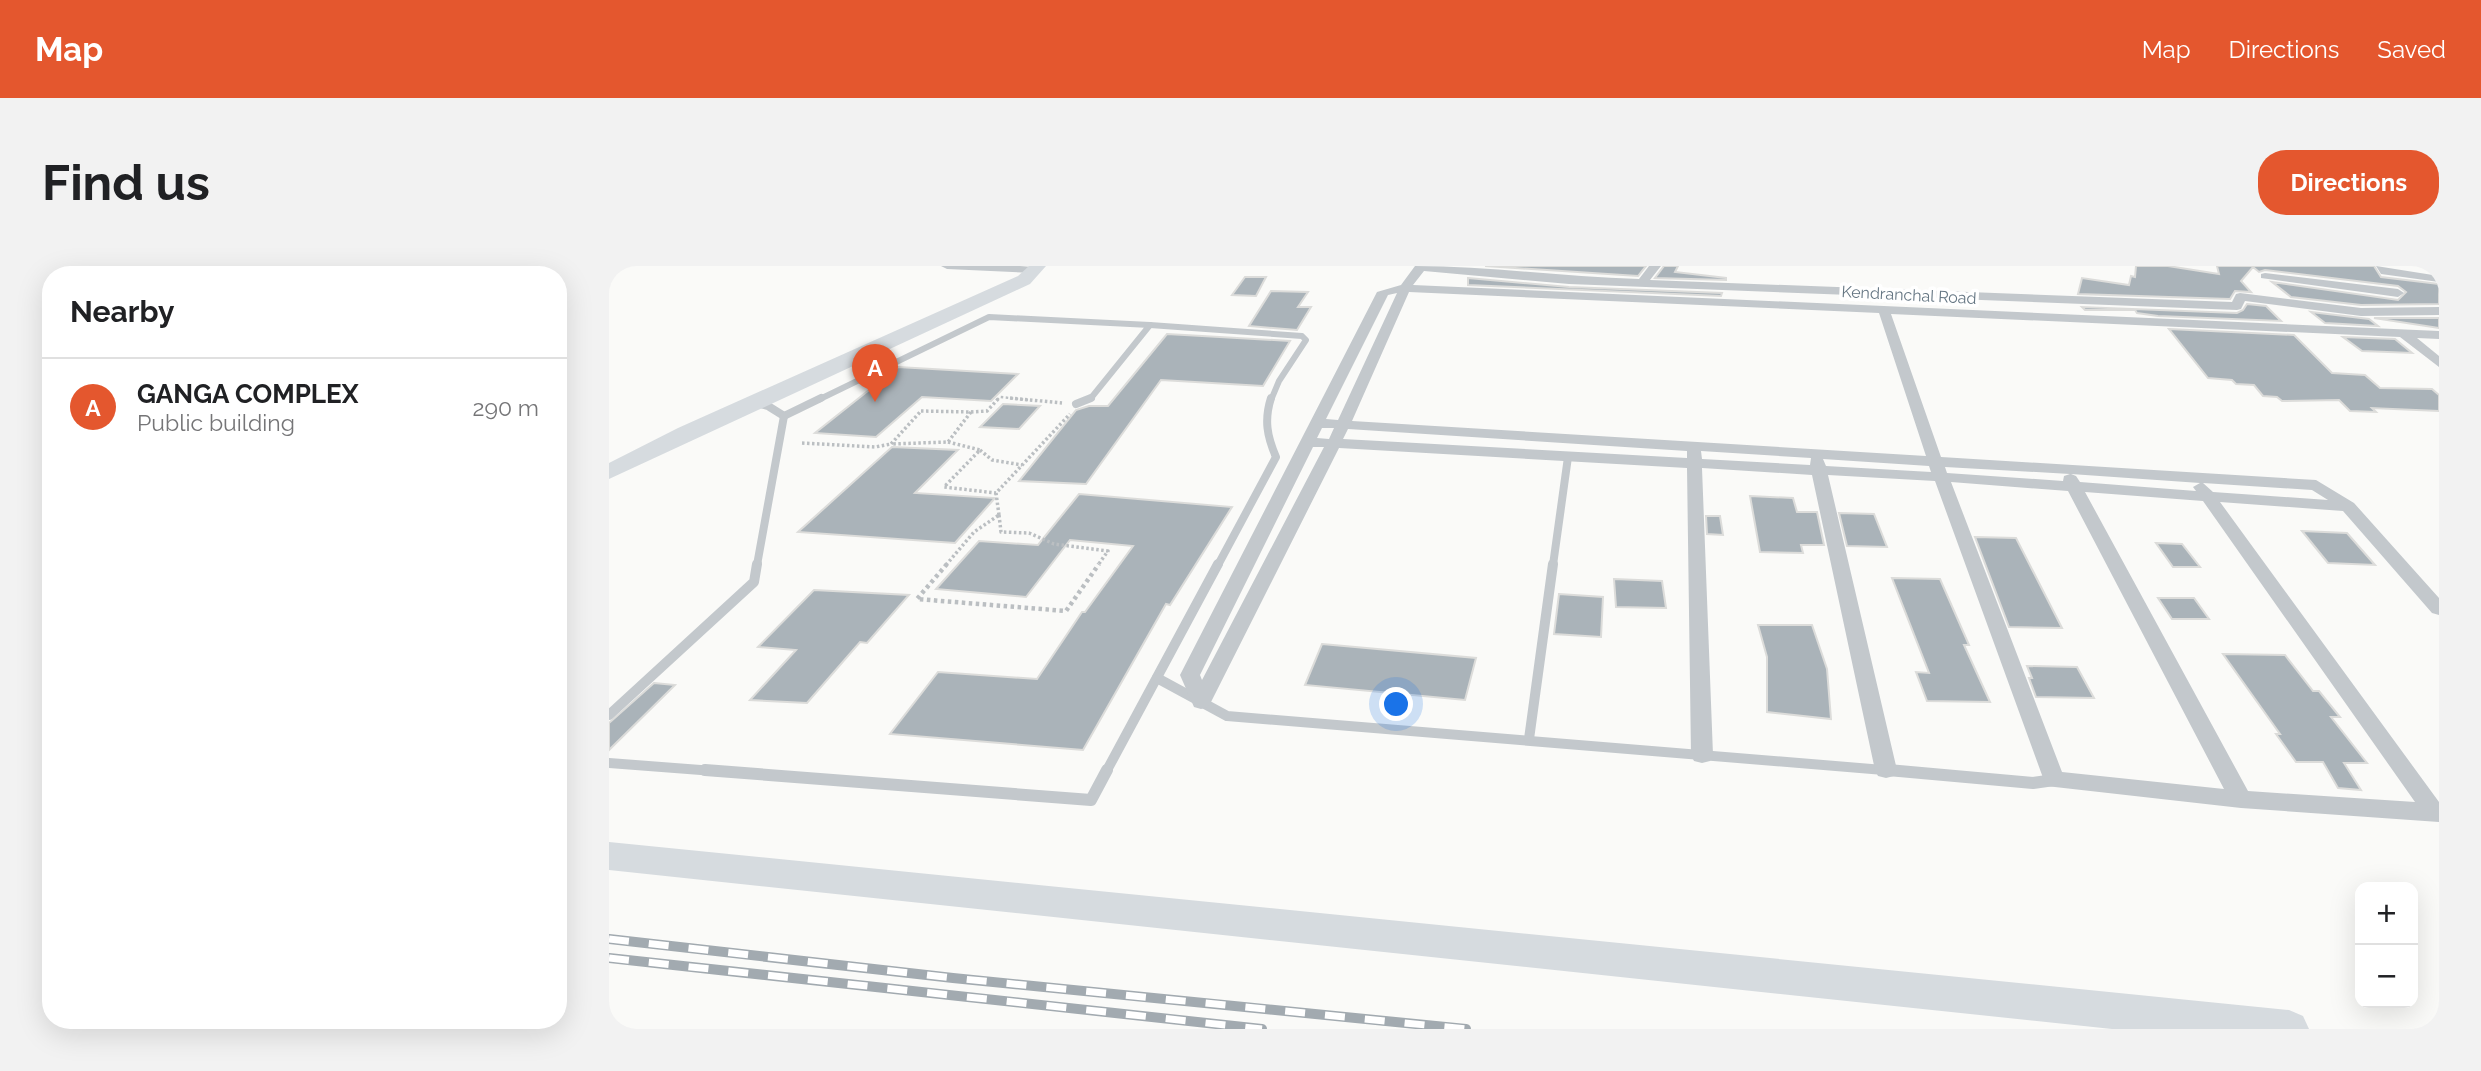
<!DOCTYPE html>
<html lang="en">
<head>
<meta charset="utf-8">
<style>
  body { margin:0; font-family:Raleway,sans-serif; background:#f2f2f2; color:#202124 }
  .controls { position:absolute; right:21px; bottom:21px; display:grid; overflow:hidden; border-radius:14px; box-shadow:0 7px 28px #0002 }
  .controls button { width:63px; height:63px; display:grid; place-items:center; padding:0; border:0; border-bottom:2px solid #e0e0e0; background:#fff; color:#202124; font:35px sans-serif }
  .you { position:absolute; left:788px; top:439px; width:24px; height:24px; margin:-18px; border:5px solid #fff; border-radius:50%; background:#1a73e8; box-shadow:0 0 0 10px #1a73e833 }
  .badge { display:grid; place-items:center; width:46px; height:46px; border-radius:50%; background:#e4572e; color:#fff; font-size:23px; font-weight:700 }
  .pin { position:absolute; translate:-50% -58px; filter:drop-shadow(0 2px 4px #0008) }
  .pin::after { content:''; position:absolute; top:37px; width:24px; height:21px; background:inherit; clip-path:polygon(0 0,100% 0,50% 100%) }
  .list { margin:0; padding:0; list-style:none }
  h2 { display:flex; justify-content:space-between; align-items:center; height:91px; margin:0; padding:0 28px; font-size:30px }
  h2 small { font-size:23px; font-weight:400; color:#757577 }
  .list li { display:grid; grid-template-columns:46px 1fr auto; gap:21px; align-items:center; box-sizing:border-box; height:98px; padding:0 28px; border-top:2px solid #e0e0e0 }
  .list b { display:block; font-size:26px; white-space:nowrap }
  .list p { margin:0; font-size:23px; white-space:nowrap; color:#757577 }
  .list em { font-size:23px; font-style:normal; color:#757577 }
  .map { position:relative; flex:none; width:1830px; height:763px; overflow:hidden; border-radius:28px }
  header { display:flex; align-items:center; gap:42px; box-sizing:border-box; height:98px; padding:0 35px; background:#e4572e; color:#fff }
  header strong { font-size:33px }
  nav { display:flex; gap:38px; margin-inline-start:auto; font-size:24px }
  .intro { display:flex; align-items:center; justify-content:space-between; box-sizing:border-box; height:168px; padding:0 42px }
  h1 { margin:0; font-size:49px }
  .button { padding:18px 32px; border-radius:28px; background:#e4572e; color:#fff; font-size:24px; font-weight:700 }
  main { display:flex; gap:42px; padding:0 42px }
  aside { flex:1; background:#fff; border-radius:28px; box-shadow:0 7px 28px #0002 }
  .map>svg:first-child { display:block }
  .building { fill:#aab3b9; stroke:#dcdcda; stroke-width:2 }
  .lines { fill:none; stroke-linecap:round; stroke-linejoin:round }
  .path-far2 { stroke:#bbbfc2; stroke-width:2.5; stroke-dasharray:2.5 2.5; stroke-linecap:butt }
  .path-far1 { stroke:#bbbfc2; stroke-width:3.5; stroke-dasharray:2.5 2.5; stroke-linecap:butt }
  .path { stroke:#bbbfc2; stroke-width:4.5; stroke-dasharray:3.5 3.5; stroke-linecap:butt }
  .lane-far3 { stroke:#c3c8cc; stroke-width:6 }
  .lane-far2 { stroke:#c3c8cc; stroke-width:8 }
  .lane-far1 { stroke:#c3c8cc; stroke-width:10 }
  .lane { stroke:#c3c8cc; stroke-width:12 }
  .street { fill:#c3c8cc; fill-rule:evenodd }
  .secondary { fill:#d6dbdf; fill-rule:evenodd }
  .rail-casing { stroke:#a2aab0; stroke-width:10 }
  .rail { stroke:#fff; stroke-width:7; stroke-dasharray:20; stroke-linecap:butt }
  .labels { text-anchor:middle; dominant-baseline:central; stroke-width:7; stroke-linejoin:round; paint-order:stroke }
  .far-street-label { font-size:16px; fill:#657683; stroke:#fff }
</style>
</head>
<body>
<header>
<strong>Map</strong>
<nav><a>Map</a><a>Directions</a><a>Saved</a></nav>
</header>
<div class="intro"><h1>Find us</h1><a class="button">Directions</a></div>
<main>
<aside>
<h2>Nearby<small></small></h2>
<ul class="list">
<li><span class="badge">A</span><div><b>GANGA COMPLEX</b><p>Public building</p></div><em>290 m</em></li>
</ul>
</aside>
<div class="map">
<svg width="1830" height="763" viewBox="0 0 1830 763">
  <rect width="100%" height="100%" fill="#fafaf8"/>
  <g class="building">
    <path d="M876,0h161l-8,10z"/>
    <path d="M1055,0h14l-3,6 51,6v2l-71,-2z"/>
    <path d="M1527,0h32l51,8 -2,-8h157l7,11 58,7v20l-78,1 -70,-8 -19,-15 126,18 8,-8 -8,-6 -133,-16 -6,2 -6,-5 -12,14 10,11 -16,-1 -5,8 -152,-5 4,-16 47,7 2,-9 4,1z"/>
    <path d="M636,11h21l-10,19 -24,-1z"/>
    <path d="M859,12l101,9 153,6 -1,3 -253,-11z"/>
    <path d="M662,25l37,1 -10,15h13l-14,23 -48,-4z"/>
    <path d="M1638,38l19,2 15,15 -123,-5 -21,-3 -2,-3h-50l-3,-3 155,6 6,-3z"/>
    <path d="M1702,46l58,7 9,7 -53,-3z"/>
    <path d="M1765,52h65v10z"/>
    <path d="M1560,63l125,6 38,38 33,2 15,13 52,1 7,6v16l-67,-3 4,4 -26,-1 -11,-11 -57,1 -5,-4 -14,-1 -9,-11 -18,-1 -4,-4 -24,-2z"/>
    <path d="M558,68l123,7 -27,45 -102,-6 -75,104 -67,-3 57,-71 13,-4h19z"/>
    <path d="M1734,71l52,2 17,14 -50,-2z"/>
    <path d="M289,101l120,7 -27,27 -69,-4 -46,40 -61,-4z"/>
    <path d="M394,138l37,2 -21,23 -39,-2z"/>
    <path d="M283,181l66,3 -43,43 80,5 -40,45 -157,-11z"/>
    <path d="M470,228l153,13 -62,98 -4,-1 -83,146 -193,-16 48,-62 99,7 45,-67h3l48,-66 -63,-6 -44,57 -90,-8 43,-48 59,4z"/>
    <path d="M1141,230l43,2 4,14h20l7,33h-23l2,8 -43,-1z"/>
    <path d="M1230,247l35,1 13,33 -40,-1z"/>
    <path d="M1097,250h14l3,19 -16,-1z"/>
    <path d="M1693,265l45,2 28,32 -47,-2z"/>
    <path d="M1366,271l41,1 46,90 -53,-1z"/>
    <path d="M1547,277l26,1 18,23h-27z"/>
    <path d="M1283,312l48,1 29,66h-5l26,57 -63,-1 -11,-29 13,1z"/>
    <path d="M1005,313l48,2 4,27 -50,-1z"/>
    <path d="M205,324l95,5 -42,48 -7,-1 -53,61 -57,-3 46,-50 -38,-3z"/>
    <path d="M950,328l44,3 -2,40 -47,-3z"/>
    <path d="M1549,332h36l15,21h-37z"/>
    <path d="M1149,359h54l15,44 4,50 -64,-7v-55z"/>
    <path d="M713,378l154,14 -11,42 -160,-15z"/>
    <path d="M1614,388l62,1 28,36h6l21,26h-9l36,46h-23l17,27 -23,-2 -15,-26h-27l-20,-28h4z"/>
    <path d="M1418,400l50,1 17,31 -58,-1 -7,-19h3z"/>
    <path d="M45,417l21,2 -66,65v-27z"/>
  </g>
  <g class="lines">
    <path class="path-far2" d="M388,134l3,-3 28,3"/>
    <g class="path-far1">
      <path d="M401,132l52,5"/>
      <path d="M312,145l50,1 -23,30 -57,2z"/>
      <path d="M362,146l16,-1 12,-13"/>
      <path d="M339,176l32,8 -36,37 52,6"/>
      <path d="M193,177l73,4 16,-3"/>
      <path d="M371,184l12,10 30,5"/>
      <path d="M390,249l2,17 28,1 25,11 54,7 -10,14"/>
      <path d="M390,249l-3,-22 74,-79"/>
      <path d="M337,299l28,-33 25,-17"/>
    </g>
    <path class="path" d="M338,298l-30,35 149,12 33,-47"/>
    <g class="lane-far3">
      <path d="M541,59l152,11 4,4 -27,41 -8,19"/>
      <path d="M209,134l171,-83 161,8 -59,73 -4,2"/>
    </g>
    <g class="lane-far2">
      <path d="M147,137l12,3 16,10"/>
      <path d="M467,138l15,-6"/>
      <path d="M175,150l37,-18"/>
      <path d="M148,299l27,-149"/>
      <path d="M609,299l58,-108c-9,-21 -12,-37 -5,-59"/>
      <path d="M944,299l15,-108"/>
    </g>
    <g class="lane-far1">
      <path d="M548,412l70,38 681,56"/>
      <path d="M0,449l145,-133 3,-18"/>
      <path d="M920,473l24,-175"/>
      <path d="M0,497l118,9"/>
      <path d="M497,506l112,-208"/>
    </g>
    <g class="lane">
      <path d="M96,504l386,30 16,-30"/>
      <path d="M1279,504l145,13 21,-3"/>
    </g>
    <g class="street">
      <path d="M332,0h79l13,1 6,3 -6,3 -86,-4z"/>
      <path d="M806,0c75,0 149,11 224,13l10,-13h12l-11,14 582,22 4,-8 4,-1 121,15 78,-1v8l-78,1 -116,-15 -4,8 -4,1 -668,-26 -145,-13 -11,14 1026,46v8l-22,-1 22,18v11l-39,-30 -509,-23 50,143 375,23 38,23 85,95v17l-7,-2 -89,-102 -123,-9 219,300v20l-198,-14 -195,-22 -111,-305 -107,-6 69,295 -3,6 -8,2 -8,-2 -3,-6 -63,-295 -110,-7 11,287 -3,6 -8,2 -8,-2 -3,-6 -4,-287 -348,-20 -128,254 -3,5 -7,2 -7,-2 -14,-32 197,-383 24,-7zM800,26l470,21 47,143 -574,-35zM788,27l-59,127 -12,-1 62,-124zM713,162h12l-5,11 -12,-1zM739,163l339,22v7l-344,-19zM704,181h11l-122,233 -2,-5zM1092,185l110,7 -1,7 -108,-6zM1214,193l106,7 2,6 -105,-6zM1336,201l125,7 -6,2 -1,5 -116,-8zM1462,208l129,9 -7,4 3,4 -116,-9 -4,-6zM1342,216l117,9 156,298 -162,-17zM1594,217l109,7 16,10 -115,-8zM1476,226l118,9 212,301 -167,-11z"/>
      <path d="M1767,0l63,10v6l-58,-8z"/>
      <path d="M1656,7l133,16 6,4 -6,4 -137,-19v-4z"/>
    </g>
    <g class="secondary">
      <path d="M420,0h17l-16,18 -421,195v-16l69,-35 340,-152z"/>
      <path d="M0,576l1680,168 14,6 6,13h-197l-1503,-159z"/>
    </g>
    <g class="rail-casing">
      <g id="rail">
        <path d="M0,673l344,39 513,51"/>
        <path d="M0,692l653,71"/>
      </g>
    </g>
    <use href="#rail" class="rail"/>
  </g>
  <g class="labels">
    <g class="far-street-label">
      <text transform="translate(1300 29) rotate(3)">Kendranchal Road</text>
    </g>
  </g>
</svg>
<div class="controls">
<button>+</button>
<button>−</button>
</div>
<div class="you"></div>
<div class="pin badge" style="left:266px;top:136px">A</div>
</div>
</main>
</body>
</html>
